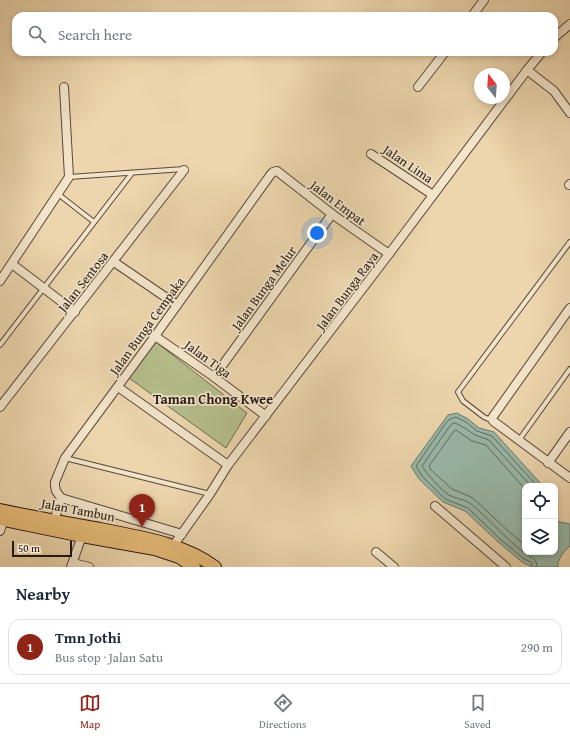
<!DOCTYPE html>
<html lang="en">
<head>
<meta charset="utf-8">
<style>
  body { margin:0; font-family:"Gentium Book Plus",serif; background:#f2f2f3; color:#1f2937 }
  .controls { position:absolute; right:12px; bottom:12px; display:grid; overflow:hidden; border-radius:8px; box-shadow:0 2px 6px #0003 }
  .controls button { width:36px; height:36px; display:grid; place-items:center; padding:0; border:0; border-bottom:1px solid #e0e1e3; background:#fff; color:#1f2937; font:20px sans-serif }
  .compass { position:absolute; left:474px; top:68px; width:36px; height:36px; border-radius:50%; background:#fff; box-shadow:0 2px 6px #0003; rotate:343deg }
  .scale { position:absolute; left:12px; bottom:10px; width:60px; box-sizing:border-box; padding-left:4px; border:2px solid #261a15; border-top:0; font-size:11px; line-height:14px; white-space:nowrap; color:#261a15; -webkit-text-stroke:3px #f3e4ca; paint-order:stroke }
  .you { position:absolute; left:317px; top:233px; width:14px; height:14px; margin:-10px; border:3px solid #fff; border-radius:50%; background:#1a73e8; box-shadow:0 0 0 6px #1a73e833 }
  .badge { display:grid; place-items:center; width:26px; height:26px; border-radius:50%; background:#8f2418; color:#fff; font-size:13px; font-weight:700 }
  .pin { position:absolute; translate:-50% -33px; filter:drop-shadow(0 1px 2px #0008) }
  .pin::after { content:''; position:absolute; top:21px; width:14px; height:12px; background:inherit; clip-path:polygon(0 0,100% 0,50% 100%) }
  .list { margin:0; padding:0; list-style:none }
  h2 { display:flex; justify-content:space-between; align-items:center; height:52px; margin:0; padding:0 16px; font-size:17px }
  h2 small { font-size:13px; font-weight:400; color:#747a83 }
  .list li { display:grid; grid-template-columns:26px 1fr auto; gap:12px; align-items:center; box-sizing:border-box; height:56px; margin:0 8px 8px; padding:0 8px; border:1px solid #e0e1e3; border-radius:12px }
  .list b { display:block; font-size:15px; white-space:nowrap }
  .list p { margin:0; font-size:13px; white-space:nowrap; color:#747a83 }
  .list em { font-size:13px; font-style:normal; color:#747a83 }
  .icon { flex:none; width:22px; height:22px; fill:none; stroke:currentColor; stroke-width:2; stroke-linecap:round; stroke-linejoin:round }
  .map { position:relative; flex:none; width:570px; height:567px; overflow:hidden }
  .search { position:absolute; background:#fff; box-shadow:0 2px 6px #0003; left:12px; right:12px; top:12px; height:44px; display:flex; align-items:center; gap:10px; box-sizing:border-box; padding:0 14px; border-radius:12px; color:#747a83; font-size:15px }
  .sheet { height:116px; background:#fff }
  nav { display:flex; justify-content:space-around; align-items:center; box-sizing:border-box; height:56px; border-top:1px solid #e0e1e3; background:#fff; font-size:11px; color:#747a83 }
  nav a { display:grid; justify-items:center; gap:2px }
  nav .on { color:#8f2418 }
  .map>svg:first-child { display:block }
  .green { fill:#b5be8c; stroke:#6e6c50 }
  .water { fill:#99b9aa; stroke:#6b796e }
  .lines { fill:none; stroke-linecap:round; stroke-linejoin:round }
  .shore { stroke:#606a60; stroke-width:1 }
  .lane-casing { stroke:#58493b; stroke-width:6 }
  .street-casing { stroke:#58493b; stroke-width:10 }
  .primary-casing { stroke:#261a15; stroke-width:14 }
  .lane { stroke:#f3e4ca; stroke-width:4 }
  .street { stroke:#f3e4ca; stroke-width:8 }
  .primary { stroke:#e6bb77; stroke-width:12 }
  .labels { text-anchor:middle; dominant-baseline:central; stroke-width:3.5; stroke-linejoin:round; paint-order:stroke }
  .street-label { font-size:13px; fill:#261a15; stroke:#f3e4ca }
  .neighbourhood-label { font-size:14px; font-weight:bold; fill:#261a15; stroke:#f3e4ca }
</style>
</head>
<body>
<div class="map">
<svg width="570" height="567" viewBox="0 0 570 567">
  <rect width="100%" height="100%" fill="#edd6ae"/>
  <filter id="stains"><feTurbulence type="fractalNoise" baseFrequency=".005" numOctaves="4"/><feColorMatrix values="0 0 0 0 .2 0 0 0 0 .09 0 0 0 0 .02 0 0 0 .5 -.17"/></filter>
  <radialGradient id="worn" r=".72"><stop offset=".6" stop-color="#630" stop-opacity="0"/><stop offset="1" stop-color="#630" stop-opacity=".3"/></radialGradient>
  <path class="green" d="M156,342l91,71 -21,35 -97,-70z"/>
  <path class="water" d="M457,413l11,6 11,9 15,4 49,54h-18v66h30v-31l15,3v22c-6,5 -13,14 -12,21h-26l-10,-5 -25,-21 -32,-30 -22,-9 -24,-23 -8,-13 37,-51z"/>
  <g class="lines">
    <g class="shore">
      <path d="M531,486l-42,-46 -14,-5 -12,-8 -8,-4h-2l-4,4 -27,39c3,6 20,25 27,29 7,4 16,4 22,9 19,15 35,36 55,50 6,4 11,5 11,13"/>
      <path d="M525,489l-39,-44 -14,-4 -16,-11 -2,1 -25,35 2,4 21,19 19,8 4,3 32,30 18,15"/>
      <path d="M532,567v-3l-1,-2 -7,-3 -25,-21 -31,-30 -23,-9 -23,-23 -6,-10 29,-42 5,-5 6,-2 10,5 11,9 15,5 45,50"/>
    </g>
    <g class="lane-casing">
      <g id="lane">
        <path d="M69,177l115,-8"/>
        <path d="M58,194l36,28"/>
        <path d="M0,345l132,-172"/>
        <path d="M493,421l-9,-4 -21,-16 -5,-9 112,-150"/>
        <path d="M519,440l51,-71"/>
        <path d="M65,458l145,36"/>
      </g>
    </g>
    <g class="street-casing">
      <g id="street">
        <path d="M472,16l12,-16"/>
        <path d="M554,38l16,-14"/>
        <path d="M527,70l27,21 16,22"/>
        <path d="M418,87l27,-35"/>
        <path d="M371,154l62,41"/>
        <path d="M569,185l1,-1"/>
        <path d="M114,262l63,43"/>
        <path d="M12,264l63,48"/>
        <path d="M0,281l69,-104 -5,-90"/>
        <path d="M570,308l-78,110 1,3 77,57"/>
        <path d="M155,336l59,41 52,39"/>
        <path d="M214,377l118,-163"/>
        <path d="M118,387l110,78"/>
        <path d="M0,407l184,-237"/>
        <path d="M548,463l22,-31"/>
        <path d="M61,498l-5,-7 -1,-5v-4l10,-24 90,-122 116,-162 2,-2 4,-1 55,43 57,40"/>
        <path d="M435,506l71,61"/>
        <path d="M53,525l8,-27 121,36"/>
        <path d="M0,531l5,-15"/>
        <path d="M173,546l37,-52 18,-29 161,-211 138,-184 15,-18"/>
        <path d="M376,552l18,15"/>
        <path d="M73,563l16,4"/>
        <path d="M71,567l12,-34"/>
      </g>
    </g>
    <g class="primary-casing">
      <g id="primary">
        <path d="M0,510c33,7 66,13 100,19 39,8 83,14 115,38"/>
        <path d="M0,519l82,17 73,13 24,8 15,10"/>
      </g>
    </g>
    <use href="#lane" class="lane"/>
    <use href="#street" class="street"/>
    <use href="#primary" class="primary"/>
  </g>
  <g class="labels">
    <g class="street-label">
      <text transform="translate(408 164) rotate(34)">Jalan Lima</text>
      <text transform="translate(338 203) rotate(37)">Jalan Empat</text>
      <text transform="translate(83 282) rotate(-52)">Jalan Sentosa</text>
      <text transform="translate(264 288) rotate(-54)">Jalan Bunga Melur</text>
      <text transform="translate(347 291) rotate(-53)">Jalan Bunga Raya</text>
      <text transform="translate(147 326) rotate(-54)">Jalan Bunga Cempaka</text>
      <text transform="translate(208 359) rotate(36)">Jalan Tiga</text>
      <text transform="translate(78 510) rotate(11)">Jalan Tambun</text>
    </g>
    <g class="neighbourhood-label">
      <text x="213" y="399">Taman Chong Kwee</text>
    </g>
  </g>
  <rect width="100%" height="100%" filter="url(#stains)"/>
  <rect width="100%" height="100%" fill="url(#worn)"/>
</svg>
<div class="controls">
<button><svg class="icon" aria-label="locate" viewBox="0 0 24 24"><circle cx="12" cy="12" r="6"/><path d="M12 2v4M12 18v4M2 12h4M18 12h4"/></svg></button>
<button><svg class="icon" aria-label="layers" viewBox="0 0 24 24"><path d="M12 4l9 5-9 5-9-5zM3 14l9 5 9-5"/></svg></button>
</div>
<svg class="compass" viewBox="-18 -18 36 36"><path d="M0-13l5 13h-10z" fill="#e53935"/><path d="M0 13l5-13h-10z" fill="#747a83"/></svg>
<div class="scale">50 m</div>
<div class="you"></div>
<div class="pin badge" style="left:142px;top:527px">1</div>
<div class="search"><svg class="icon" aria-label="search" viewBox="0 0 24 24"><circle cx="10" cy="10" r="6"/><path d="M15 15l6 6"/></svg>Search here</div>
</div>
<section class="sheet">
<h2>Nearby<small></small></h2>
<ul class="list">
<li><span class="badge">1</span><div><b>Tmn Jothi</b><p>Bus stop · Jalan Satu</p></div><em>290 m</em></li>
</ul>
</section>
<nav>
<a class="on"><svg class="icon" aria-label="map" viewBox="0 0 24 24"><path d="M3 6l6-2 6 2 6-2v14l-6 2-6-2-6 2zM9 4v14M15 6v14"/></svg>Map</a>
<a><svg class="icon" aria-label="directions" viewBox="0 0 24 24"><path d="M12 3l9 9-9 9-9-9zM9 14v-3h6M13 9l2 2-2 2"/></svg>Directions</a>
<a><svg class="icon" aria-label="saved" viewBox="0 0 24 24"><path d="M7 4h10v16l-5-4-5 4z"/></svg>Saved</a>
</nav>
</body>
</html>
